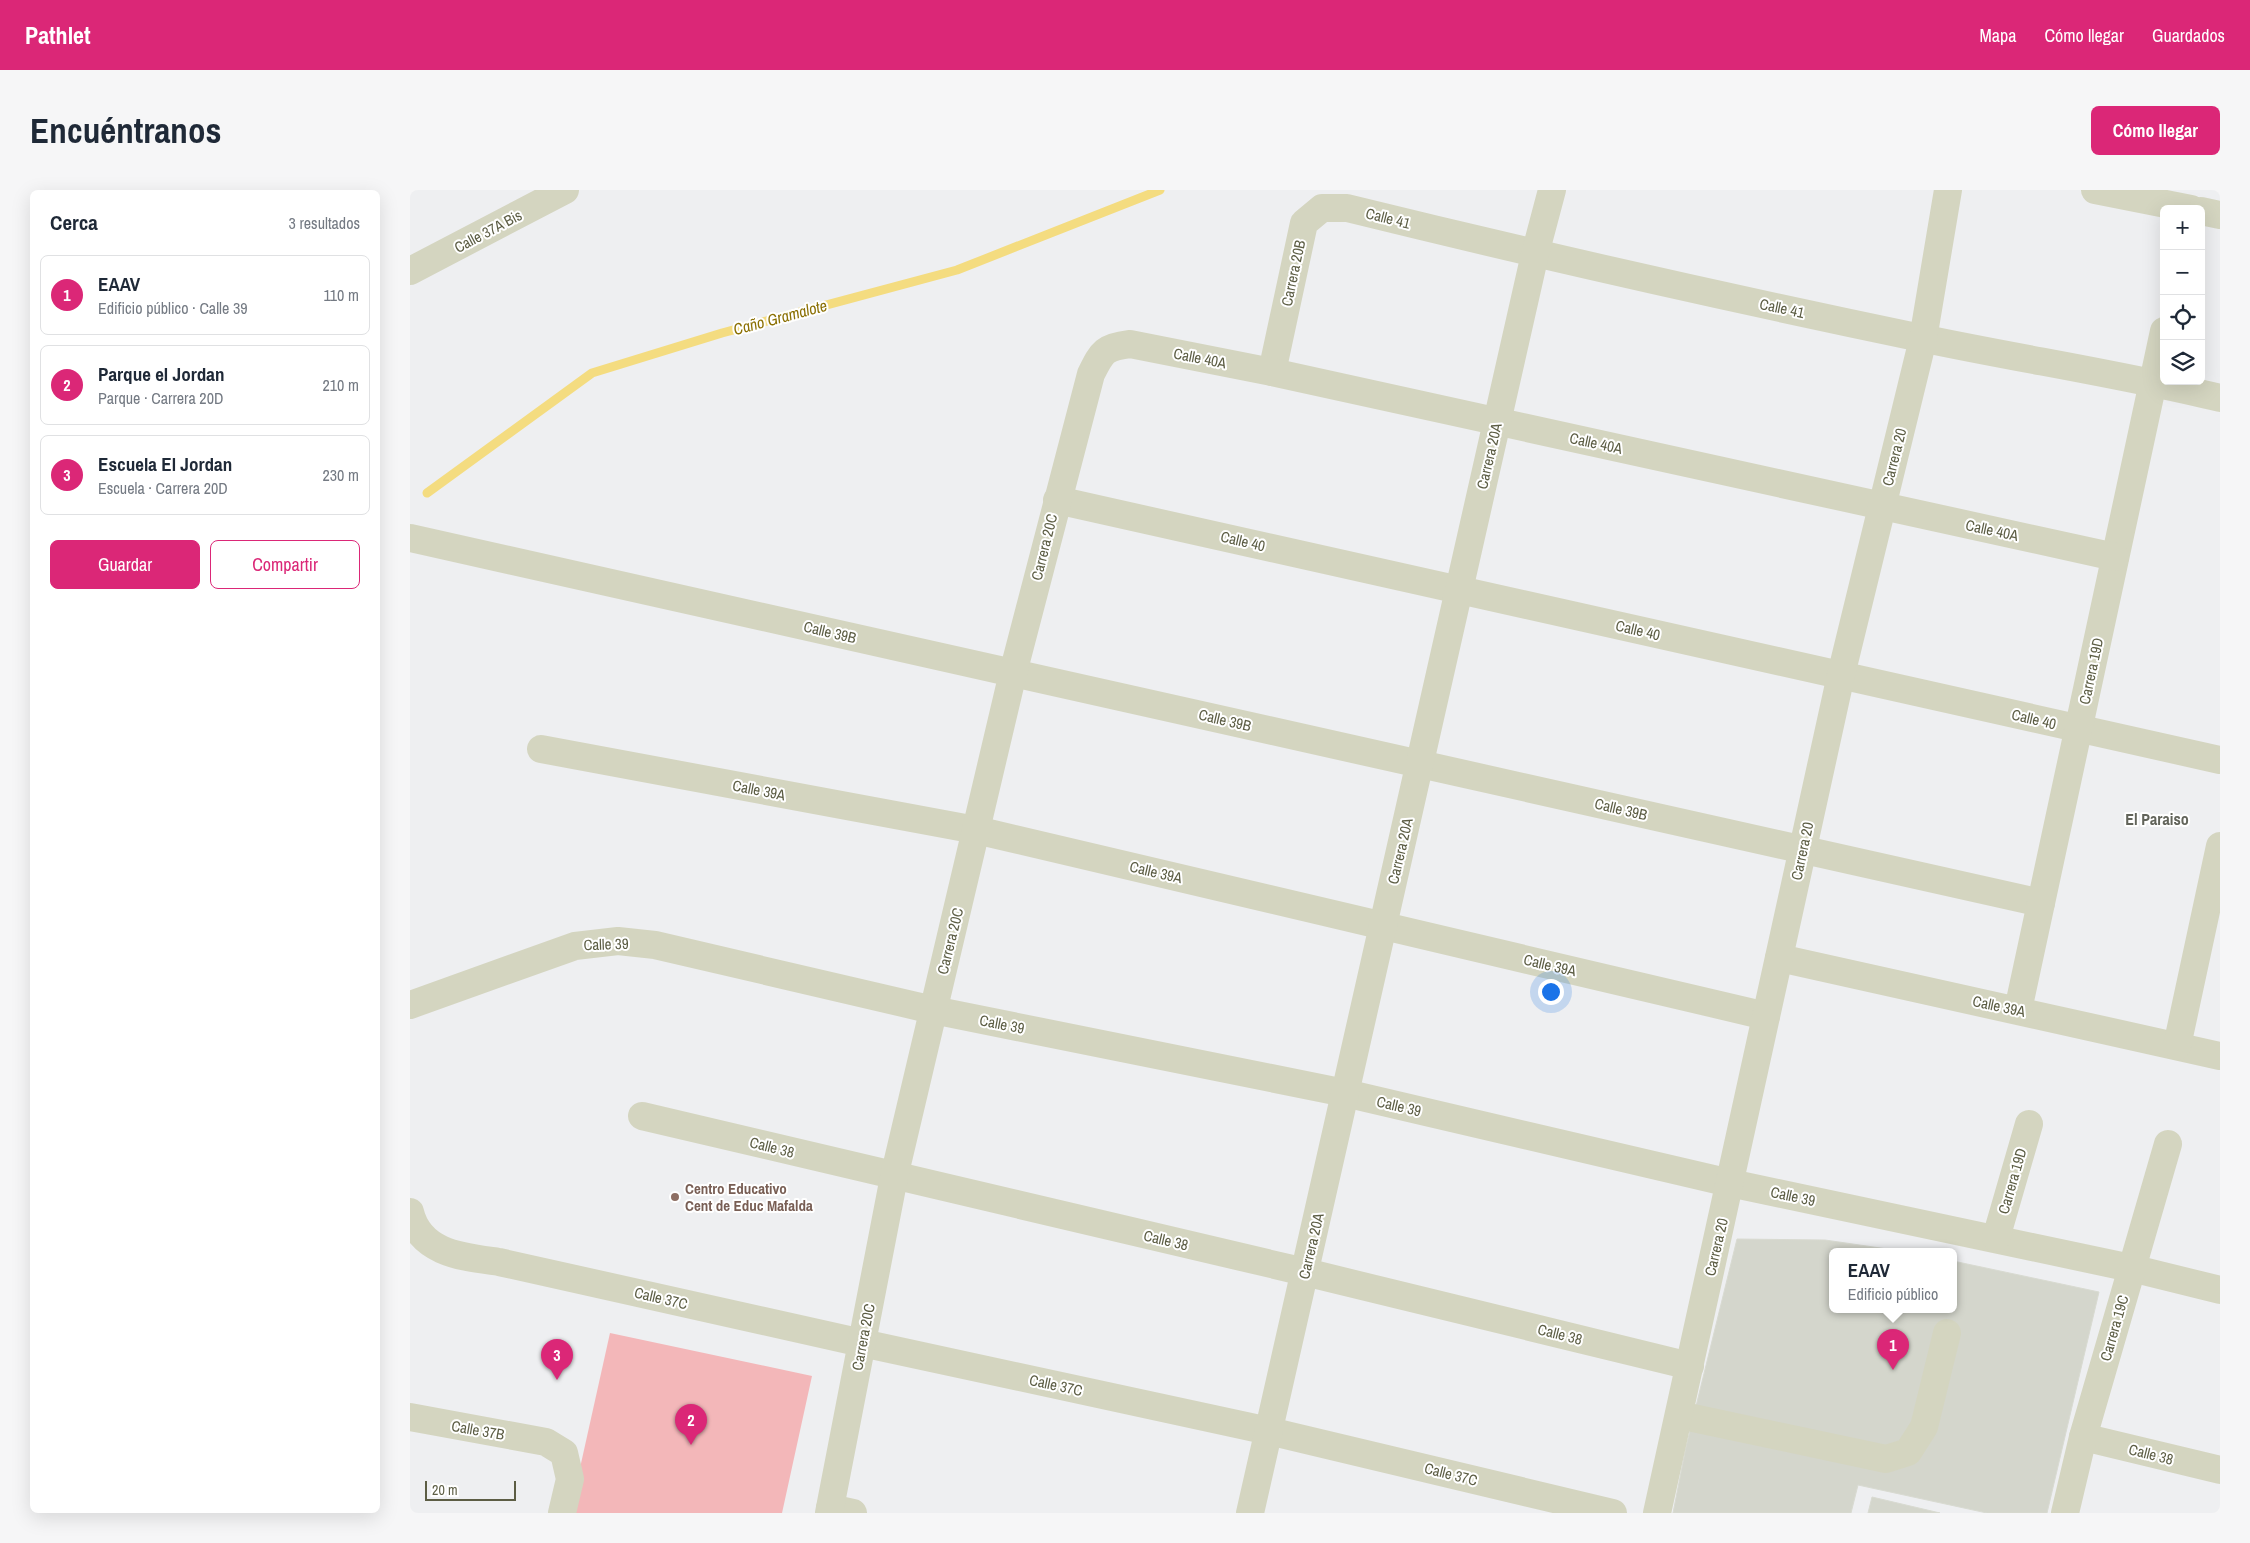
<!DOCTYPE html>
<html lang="es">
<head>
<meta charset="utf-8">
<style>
  body { margin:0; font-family:"Archivo Narrow",sans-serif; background:#f6f6f7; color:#1f2937 }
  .controls { position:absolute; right:15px; top:15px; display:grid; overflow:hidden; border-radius:8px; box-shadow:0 5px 20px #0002 }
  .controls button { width:45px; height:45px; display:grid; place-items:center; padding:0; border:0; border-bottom:1px solid #e0e1e3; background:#fff; color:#1f2937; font:25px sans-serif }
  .scale { position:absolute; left:15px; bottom:12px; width:91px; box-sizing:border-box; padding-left:5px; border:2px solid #5c5d44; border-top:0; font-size:14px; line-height:18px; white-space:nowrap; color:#5c5d44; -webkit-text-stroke:4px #fff; paint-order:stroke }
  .you { position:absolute; left:1140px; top:801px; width:18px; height:18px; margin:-12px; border:4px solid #fff; border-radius:50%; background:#1a73e8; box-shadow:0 0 0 8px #1a73e833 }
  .badge { display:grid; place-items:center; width:32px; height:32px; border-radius:50%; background:#db2777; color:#fff; font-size:16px; font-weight:700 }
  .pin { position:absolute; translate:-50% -41px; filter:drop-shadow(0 1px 2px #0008) }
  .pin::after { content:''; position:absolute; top:26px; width:18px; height:15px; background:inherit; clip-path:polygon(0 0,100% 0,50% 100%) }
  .popup { position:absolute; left:1419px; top:1058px; width:128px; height:65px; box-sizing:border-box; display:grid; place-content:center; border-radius:8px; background:#fff; filter:drop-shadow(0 1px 4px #0005); font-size:16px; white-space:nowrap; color:#747a83 }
  .popup b { font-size:19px; color:#1f2937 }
  .popup::after { content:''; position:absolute; left:50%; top:100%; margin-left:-10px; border:10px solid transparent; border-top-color:#fff }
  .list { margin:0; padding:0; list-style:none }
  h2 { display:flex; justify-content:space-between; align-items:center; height:65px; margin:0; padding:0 20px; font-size:21px }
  h2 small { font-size:16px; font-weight:400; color:#747a83 }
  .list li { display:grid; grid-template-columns:32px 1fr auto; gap:15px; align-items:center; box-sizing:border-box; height:80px; margin:0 10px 10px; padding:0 10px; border:1px solid #e0e1e3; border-radius:8px }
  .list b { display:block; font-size:19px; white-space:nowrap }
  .list p { margin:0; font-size:16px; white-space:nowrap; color:#747a83 }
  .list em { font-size:16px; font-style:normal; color:#747a83 }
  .actions { display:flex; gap:10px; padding:15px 20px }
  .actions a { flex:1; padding:11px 0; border:1px solid #db2777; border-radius:8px; text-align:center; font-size:18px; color:#db2777 }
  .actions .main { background:#db2777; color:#fff }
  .icon { flex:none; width:28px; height:28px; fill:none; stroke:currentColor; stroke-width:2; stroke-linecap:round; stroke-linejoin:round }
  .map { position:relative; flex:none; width:1810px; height:1323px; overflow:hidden; border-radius:8px }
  header { display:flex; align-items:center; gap:30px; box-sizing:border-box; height:70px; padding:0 25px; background:#db2777; color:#fff }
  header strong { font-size:24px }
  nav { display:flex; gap:28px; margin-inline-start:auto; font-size:18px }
  .intro { display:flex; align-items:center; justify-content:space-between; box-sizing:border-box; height:120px; padding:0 30px }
  h1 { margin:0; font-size:35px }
  .button { padding:12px 22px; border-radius:8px; background:#db2777; color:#fff; font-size:18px; font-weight:700 }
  main { display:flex; gap:30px; padding:0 30px }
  aside { flex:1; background:#fff; border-radius:8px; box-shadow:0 5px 20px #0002 }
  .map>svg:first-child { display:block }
  .green { fill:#f3b7b9 }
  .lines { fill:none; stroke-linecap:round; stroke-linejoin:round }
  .stream { stroke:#f4dc80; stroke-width:9 }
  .building { fill:#d4d6cc; stroke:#d8dad1 }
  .minor { stroke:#d4d5c0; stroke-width:28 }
  .education-dot { fill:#8d6e63; stroke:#fff; stroke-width:2 }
  .labels { text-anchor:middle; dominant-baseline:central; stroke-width:4; stroke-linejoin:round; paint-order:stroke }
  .street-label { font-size:15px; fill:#5c5d44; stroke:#fff }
  .education-label { font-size:15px; font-weight:bold; fill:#785e54; stroke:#fff; text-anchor:start }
  .water-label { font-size:16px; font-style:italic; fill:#8b7004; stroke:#fff }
  .neighbourhood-label { font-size:16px; font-weight:bold; fill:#62645a; stroke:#fff }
</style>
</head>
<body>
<header>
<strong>Pathlet</strong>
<nav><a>Mapa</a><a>Cómo llegar</a><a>Guardados</a></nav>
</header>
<div class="intro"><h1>Encuéntranos</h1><a class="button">Cómo llegar</a></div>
<main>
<aside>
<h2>Cerca<small>3 resultados</small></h2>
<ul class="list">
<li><span class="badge">1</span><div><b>EAAV</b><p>Edificio público · Calle 39</p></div><em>110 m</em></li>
<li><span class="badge">2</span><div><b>Parque el Jordan</b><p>Parque · Carrera 20D</p></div><em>210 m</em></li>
<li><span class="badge">3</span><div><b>Escuela El Jordan</b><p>Escuela · Carrera 20D</p></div><em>230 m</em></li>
</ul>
<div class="actions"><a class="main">Guardar</a><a>Compartir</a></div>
</aside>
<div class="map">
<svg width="1810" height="1323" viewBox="0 0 1810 1323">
  <rect width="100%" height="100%" fill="#eeeff1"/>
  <path class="green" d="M200,1143l202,43 -30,137h-212z"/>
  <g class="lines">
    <path class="stream" d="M17,303l165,-120 130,-40 235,-63 203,-80"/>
  </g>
  <g class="building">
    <path d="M1327,1049l88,1 76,11h-68v58h120v-48l146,31 -52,221h-60l-129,-28 -7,28h-178l13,-66z"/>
    <path d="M1462,1307l68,16h-72z"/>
  </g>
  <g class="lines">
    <g class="minor">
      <path d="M1685,0l96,19"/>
      <path d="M1791,21l19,4"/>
      <path d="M0,81l155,-81"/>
      <path d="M862,182l32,-149 18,-15h25c191,47 382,90 574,130 99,21 200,36 299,60"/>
      <path d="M647,310l1163,260"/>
      <path d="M0,348l1631,365"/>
      <path d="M131,559l435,81 790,186"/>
      <path d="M1369,768l441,98"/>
      <path d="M0,815l165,-59 43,-5 37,4 278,65 412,83 385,90 401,85 89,22"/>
      <path d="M1608,820l146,-679"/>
      <path d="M1767,856l43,-200"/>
      <path d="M232,926l663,156 385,94"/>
      <path d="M0,1022c10,42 54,45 89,50l363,81 407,88 344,82"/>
      <path d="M1586,1048l33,-114"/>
      <path d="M1269,1225l207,44 22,-7 16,-25 23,-94"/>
      <path d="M0,1227l136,25 18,11 6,26 -8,34"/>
      <path d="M1673,1247l137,33"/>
      <path d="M420,1318l23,5"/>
      <path d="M419,1323l65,-336 119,-504 78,-299c11,-22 13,-27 39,-30l142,28 843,185"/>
      <path d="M840,1323l285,-1259 17,-64"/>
      <path d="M1247,1323l184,-838 82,-336 25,-149"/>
      <path d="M1655,1323l18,-76 85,-293"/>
    </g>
  </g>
  <circle class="education-dot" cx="265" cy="1007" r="5"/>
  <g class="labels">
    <g class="street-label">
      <text transform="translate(978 28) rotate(14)">Calle 41</text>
      <text transform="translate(78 41) rotate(-28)">Calle 37A Bis</text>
      <text transform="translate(883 83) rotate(-78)">Carrera 20B</text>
      <text transform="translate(1372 118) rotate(12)">Calle 41</text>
      <text transform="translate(790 168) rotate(11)">Calle 40A</text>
      <text transform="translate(1186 253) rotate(12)">Calle 40A</text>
      <text transform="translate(1079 266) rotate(-77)">Carrera 20A</text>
      <text transform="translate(1484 267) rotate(-76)">Carrera 20</text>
      <text transform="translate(1582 340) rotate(12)">Calle 40A</text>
      <text transform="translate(833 351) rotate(13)">Calle 40</text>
      <text transform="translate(634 357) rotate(-76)">Carrera 20C</text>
      <text transform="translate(1228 440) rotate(13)">Calle 40</text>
      <text transform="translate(420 442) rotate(13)">Calle 39B</text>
      <text transform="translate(1681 481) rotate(-78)">Carrera 19D</text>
      <text transform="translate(1624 529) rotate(13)">Calle 40</text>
      <text transform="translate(815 530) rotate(13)">Calle 39B</text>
      <text transform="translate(349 600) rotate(11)">Calle 39A</text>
      <text transform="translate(1211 619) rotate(13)">Calle 39B</text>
      <text transform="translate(990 661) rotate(-77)">Carrera 20A</text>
      <text transform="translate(1392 661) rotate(-78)">Carrera 20</text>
      <text transform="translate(746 682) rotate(13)">Calle 39A</text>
      <text transform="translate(540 751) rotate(-76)">Carrera 20C</text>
      <text transform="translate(196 754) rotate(-2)">Calle 39</text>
      <text transform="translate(1140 775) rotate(13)">Calle 39A</text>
      <text transform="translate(1589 816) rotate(12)">Calle 39A</text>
      <text transform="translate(592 834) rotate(11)">Calle 39</text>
      <text transform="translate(989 916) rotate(13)">Calle 39</text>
      <text transform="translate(362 957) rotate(14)">Calle 38</text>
      <text transform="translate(1602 991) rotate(-74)">Carrera 19D</text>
      <text transform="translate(1383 1006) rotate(12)">Calle 39</text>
      <text transform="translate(756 1050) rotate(13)">Calle 38</text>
      <text transform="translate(901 1056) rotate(-77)">Carrera 20A</text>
      <text transform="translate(1306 1057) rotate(-77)">Carrera 20</text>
      <text transform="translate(251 1108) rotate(13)">Calle 37C</text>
      <text transform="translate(1704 1138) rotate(-74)">Carrera 19C</text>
      <text transform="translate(1150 1144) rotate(14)">Calle 38</text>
      <text transform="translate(453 1147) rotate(-79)">Carrera 20C</text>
      <text transform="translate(646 1195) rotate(12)">Calle 37C</text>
      <text transform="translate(68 1240) rotate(10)">Calle 37B</text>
      <text transform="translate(1741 1264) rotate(14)">Calle 38</text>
      <text transform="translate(1041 1284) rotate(14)">Calle 37C</text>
    </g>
    <g class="education-label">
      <text x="275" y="998">Centro Educativo<tspan x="275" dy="17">Cent de Educ Mafalda</tspan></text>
    </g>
    <g class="water-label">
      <text transform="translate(370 127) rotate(-15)">Caño Gramalote</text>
    </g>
    <g class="neighbourhood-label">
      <text x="1747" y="629">El Paraiso</text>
    </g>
  </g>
</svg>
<div class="controls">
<button>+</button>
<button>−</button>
<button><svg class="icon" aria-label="locate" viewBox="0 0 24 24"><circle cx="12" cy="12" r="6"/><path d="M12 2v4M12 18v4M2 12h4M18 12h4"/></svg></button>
<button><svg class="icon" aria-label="layers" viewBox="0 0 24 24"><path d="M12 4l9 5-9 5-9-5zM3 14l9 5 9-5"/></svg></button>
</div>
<div class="scale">20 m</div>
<div class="you"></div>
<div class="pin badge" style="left:1483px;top:1180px">1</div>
<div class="popup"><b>EAAV</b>Edificio público</div>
<div class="pin badge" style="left:281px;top:1255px">2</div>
<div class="pin badge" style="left:147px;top:1190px">3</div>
</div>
</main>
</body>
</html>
